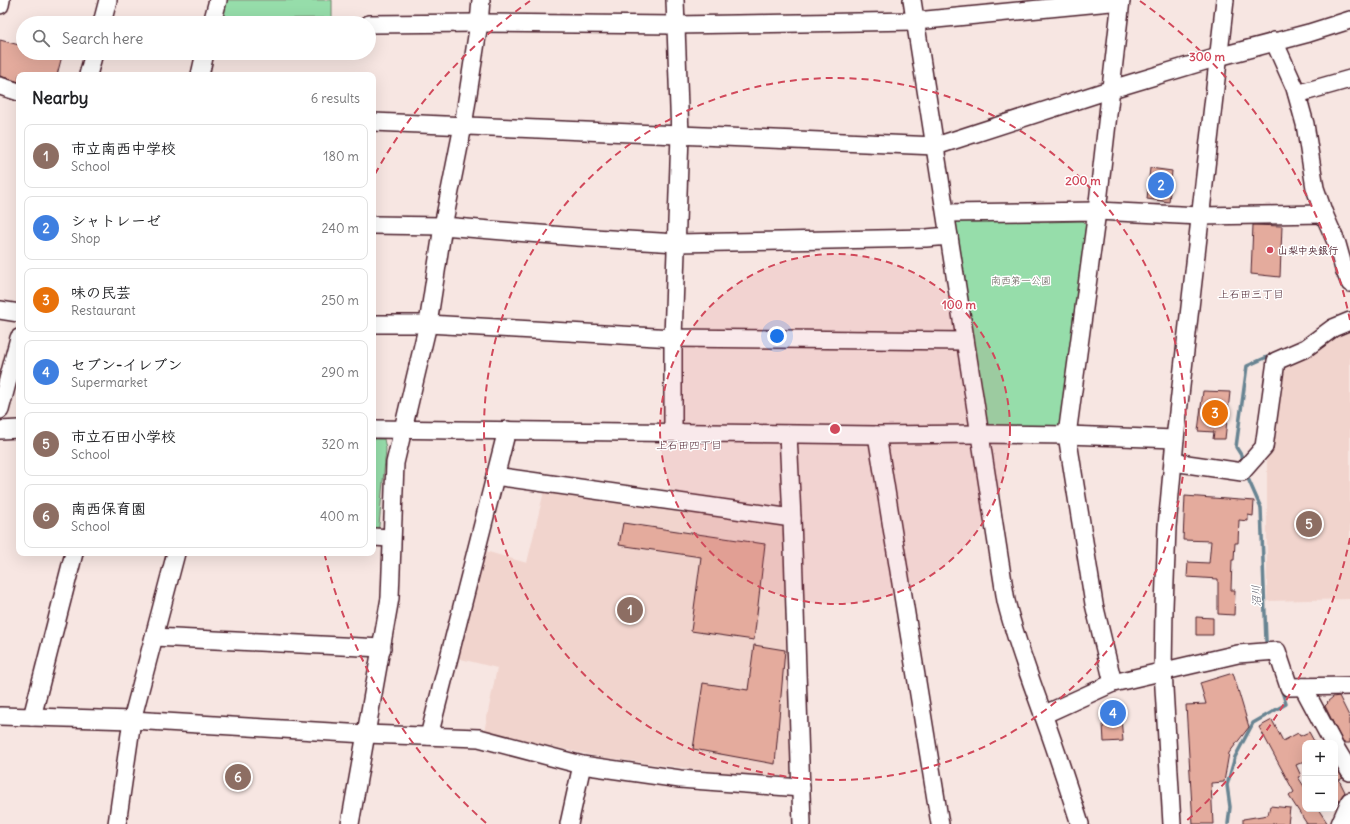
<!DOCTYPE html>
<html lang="en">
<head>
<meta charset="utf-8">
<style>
  body { margin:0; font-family:Delius,"Klee One",sans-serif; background:#f6f6f6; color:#202124 }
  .controls { position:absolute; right:12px; bottom:12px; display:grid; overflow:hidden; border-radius:8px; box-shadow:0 4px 16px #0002 }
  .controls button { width:36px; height:36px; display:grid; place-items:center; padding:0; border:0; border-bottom:1px solid #e0e0e0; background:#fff; color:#202124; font:20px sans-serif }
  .you { position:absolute; left:777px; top:336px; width:14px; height:14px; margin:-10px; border:3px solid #fff; border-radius:50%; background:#1a73e8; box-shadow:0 0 0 6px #1a73e833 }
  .badge { display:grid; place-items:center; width:26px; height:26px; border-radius:50%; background:#1a73e8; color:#fff; font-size:13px; font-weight:700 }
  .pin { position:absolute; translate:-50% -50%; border:2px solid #fff; box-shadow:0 1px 4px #0006 }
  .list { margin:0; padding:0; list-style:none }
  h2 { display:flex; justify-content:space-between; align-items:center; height:52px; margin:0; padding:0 16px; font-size:17px }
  h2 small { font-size:13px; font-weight:400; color:#757577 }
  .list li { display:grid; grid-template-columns:26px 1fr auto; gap:12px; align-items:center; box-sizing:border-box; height:64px; margin:0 8px 8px; padding:0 8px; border:1px solid #e0e0e0; border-radius:8px }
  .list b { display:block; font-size:15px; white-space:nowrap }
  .list p { margin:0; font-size:13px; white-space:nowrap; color:#757577 }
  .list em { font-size:13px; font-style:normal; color:#757577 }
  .icon { flex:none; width:22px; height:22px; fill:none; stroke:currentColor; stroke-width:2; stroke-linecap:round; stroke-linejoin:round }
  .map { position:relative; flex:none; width:1350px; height:824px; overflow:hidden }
  .search { position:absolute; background:#fff; box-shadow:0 4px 16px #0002; left:16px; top:16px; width:360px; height:44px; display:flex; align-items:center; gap:10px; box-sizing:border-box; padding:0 14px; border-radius:22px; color:#757577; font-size:15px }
  .panel { position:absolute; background:#fff; box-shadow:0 4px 16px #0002; left:16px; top:72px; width:360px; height:484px; border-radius:8px }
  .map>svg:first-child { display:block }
  .built { fill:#f1d4cd }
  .green { fill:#96ddaa; stroke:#707e6a }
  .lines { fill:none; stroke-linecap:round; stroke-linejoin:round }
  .stream { stroke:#678492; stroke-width:3.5 }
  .building { fill:#e4ab9d; stroke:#4a1f2b }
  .minor-casing { stroke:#4a1f2b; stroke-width:20 }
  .minor { stroke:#fff; stroke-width:17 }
  .ring { fill:none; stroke:#d1495b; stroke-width:2; stroke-dasharray:7 5 }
  .poi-dot { fill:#d1495b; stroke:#fff; stroke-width:1.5 }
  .labels { text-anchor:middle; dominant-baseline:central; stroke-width:3; stroke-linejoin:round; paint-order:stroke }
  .poi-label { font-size:10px; font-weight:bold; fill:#4a1f2b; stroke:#fff; text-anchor:start }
  .park-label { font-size:10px; fill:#615851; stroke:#fff }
  .neighbourhood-label { font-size:11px; fill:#4a1f2b; stroke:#fff }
  .water-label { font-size:11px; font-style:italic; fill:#5b5a67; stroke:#fff }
  .centre { fill:#d1495b; stroke:#fff; stroke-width:2 }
  .ring-label { font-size:12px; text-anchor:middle; font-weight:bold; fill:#d1495b; stroke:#fff; stroke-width:3; stroke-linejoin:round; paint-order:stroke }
</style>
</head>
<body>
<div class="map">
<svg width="1350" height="824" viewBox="0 0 1350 824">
  <rect width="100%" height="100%" fill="#f7e6e2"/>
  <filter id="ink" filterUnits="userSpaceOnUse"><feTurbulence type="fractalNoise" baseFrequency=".025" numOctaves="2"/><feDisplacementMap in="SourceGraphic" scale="8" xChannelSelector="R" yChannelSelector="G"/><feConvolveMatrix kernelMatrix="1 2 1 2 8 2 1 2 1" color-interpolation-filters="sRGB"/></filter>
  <g filter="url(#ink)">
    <g class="built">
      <path d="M1350,326v273l-83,2v-152l11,-80z"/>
      <path d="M545,487l243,34 6,256 -70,-4 -124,-16 -116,-25 13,-64 -44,-11 32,-106 42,12z"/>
    </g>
    <g class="green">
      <path d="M224,0h108v18l-112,1z"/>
      <path d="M956,220l89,2 38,-1 3,3 -23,204 -82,-2 -26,-201 1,-2z"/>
      <path d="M373,439h11l2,10 -8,87h-5z"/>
    </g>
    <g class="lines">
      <g class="stream">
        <path d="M1242,464l-1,-9 -5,-8 11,-81 20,-9"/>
        <path d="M1246,474l15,34 5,133 2,5"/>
        <path d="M1228,824l2,-17 -3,-22 8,-28 18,-34 33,-19 -5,-16"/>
      </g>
    </g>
    <g class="building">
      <path d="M0,40l23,6v7h26l13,3 -5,19h-38v7l-19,-6z"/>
      <path d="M1150,168l22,3 -3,31 -22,-3z"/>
      <path d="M1253,225l29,1 -2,51 -29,-3z"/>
      <path d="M1203,391l27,1 -5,47h-12l1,-7 -16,-1z"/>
      <path d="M1185,496l69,5 -1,15 -5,-1v6l-9,-1 -1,23h-3l-1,17h-2l-1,30h4l-1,25 -16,-1v-35l-31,-2 1,-15 21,1 2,-22 -28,-1z"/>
      <path d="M623,523l142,21 -11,96 -63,-9 10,-74 -82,-12z"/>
      <path d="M1196,617l17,1v17h-17z"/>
      <path d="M754,645l31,5 -10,114 -82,-15 10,-66 45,7z"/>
      <path d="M1233,673l16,54 -20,26 -5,29 -13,1 2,41h-20l-7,-119 20,-1 -6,-21z"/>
      <path d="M1339,696l11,22v25h-6l-2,-2 -17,-35 3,-3 -1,-1 6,-5z"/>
      <path d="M1120,706l3,35 -19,1 -2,-35z"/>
      <path d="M1272,720l11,21 15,-8 2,3 9,-4 6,11h-10v18l-9,4 5,11 -3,1 7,11v21h13l10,15h-21l-18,-28 5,-4 -35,-65z"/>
      <path d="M1335,766l8,12 -4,2 6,12 -4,5 -3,6 -3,2z"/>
      <path d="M1270,806l20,2 -2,16h-45v-5l25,-4z"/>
    </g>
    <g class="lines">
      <g class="minor-casing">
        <g id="minor">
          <path d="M912,0l94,601c11,45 28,87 43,130 11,31 21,62 31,93"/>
          <path d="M0,5l1,-5"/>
          <path d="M102,23l6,-23"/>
          <path d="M212,23l6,-23"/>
          <path d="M369,24l110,-1 196,2 241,-4 205,-20"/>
          <path d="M1274,41l21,47 10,36 10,64 9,26 13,30 7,25 6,14"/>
          <path d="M88,75l6,-22"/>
          <path d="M200,75l5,-22"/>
          <path d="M0,86l19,6"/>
          <path d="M1297,94l53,-15"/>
          <path d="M373,122l563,24 176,-57 106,-32 91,-24 41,-13"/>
          <path d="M946,213l151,-2 103,5 124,-2"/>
          <path d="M373,225l70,1 134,11 100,6 249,-5 23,-2"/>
          <path d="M0,310l19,3"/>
          <path d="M373,324h55l245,14 292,3"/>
          <path d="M0,410l19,-72"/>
          <path d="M373,429l504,6 102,-1 88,1 108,4"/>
          <path d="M0,430l19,-1"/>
          <path d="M673,432v-94l7,-203 -5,-135"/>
          <path d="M788,434l4,84 10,306"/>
          <path d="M877,435l63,389"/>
          <path d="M1173,462l69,10 22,-25 12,-86 30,-13 27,-20 17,-7"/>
          <path d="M495,476l297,42"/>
          <path d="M373,537l18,1"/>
          <path d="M154,637l228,11"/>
          <path d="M1113,683l-19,-79 -27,-169 30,-224 24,-211"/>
          <path d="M1303,687l30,56"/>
          <path d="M1043,715l70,-32 125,-29 39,-3 12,36 61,-1"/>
          <path d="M0,716l132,4 233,14 114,4 103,27 98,14 121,9"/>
          <path d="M32,717l42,-164"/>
          <path d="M429,736l78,-306"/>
          <path d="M1335,747l15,25"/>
          <path d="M117,824l15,-104 44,-167"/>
          <path d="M350,824l40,-226 5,-135 33,-139 15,-98 20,-100 16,-103 2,-23"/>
          <path d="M569,824l13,-59"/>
          <path d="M1172,824l-9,-153 1,-64 3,-80 8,-88 50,-439"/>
          <path d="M1340,824l10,-23"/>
        </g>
      </g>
      <use href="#minor" class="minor"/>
    </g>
  </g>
  <circle cx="835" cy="429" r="175" fill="#d1495b" fill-opacity=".12"/>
  <g class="ring">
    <circle cx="835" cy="429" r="175"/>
    <circle cx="835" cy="429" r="351"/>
    <path d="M1350 538A526 526 0 0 1 1184 823M486 823A526 526 0 0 1 325 556M375 174A526 526 0 0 1 530 1M1140 1A526 526 0 0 1 1350 320"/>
  </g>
  <circle class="poi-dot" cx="1270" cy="250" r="4"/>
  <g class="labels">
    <g class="poi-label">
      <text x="1278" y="250">山梨中央銀行</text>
    </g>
    <g class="park-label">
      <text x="1021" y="280">南西第一公園</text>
    </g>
    <g class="neighbourhood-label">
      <text x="1251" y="294">上石田三丁目</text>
      <text x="689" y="445">上石田四丁目</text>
    </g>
    <g class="water-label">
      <text transform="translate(1256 596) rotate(-92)">沼川</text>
    </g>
  </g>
  <circle cx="835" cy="429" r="6" class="centre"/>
  <g class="ring-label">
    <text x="1207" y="61">300 m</text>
    <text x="1083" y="185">200 m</text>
    <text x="959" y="309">100 m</text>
  </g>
</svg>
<div class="controls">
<button>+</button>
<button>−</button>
</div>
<div class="you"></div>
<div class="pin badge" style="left:630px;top:610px;background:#8d6e63">1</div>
<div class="pin badge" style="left:1161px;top:185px;background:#3f7fe0">2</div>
<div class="pin badge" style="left:1215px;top:413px;background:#e8710a">3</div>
<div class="pin badge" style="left:1113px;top:713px;background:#3f7fe0">4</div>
<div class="pin badge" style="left:1309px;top:524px;background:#8d6e63">5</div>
<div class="pin badge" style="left:238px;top:777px;background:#8d6e63">6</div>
<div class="search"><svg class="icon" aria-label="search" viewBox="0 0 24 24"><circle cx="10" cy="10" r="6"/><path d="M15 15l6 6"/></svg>Search here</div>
<section class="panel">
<h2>Nearby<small>6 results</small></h2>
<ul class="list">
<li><span class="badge" style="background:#8d6e63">1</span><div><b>市立南西中学校</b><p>School</p></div><em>180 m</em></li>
<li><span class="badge" style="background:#3f7fe0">2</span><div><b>シャトレーゼ</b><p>Shop</p></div><em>240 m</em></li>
<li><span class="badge" style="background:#e8710a">3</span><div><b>味の民芸</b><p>Restaurant</p></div><em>250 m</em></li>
<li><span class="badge" style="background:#3f7fe0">4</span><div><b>セブン-イレブン</b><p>Supermarket</p></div><em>290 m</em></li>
<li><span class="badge" style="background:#8d6e63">5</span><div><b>市立石田小学校</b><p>School</p></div><em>320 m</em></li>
<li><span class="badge" style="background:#8d6e63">6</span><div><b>南西保育園</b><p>School</p></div><em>400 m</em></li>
</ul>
</section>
</div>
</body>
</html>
